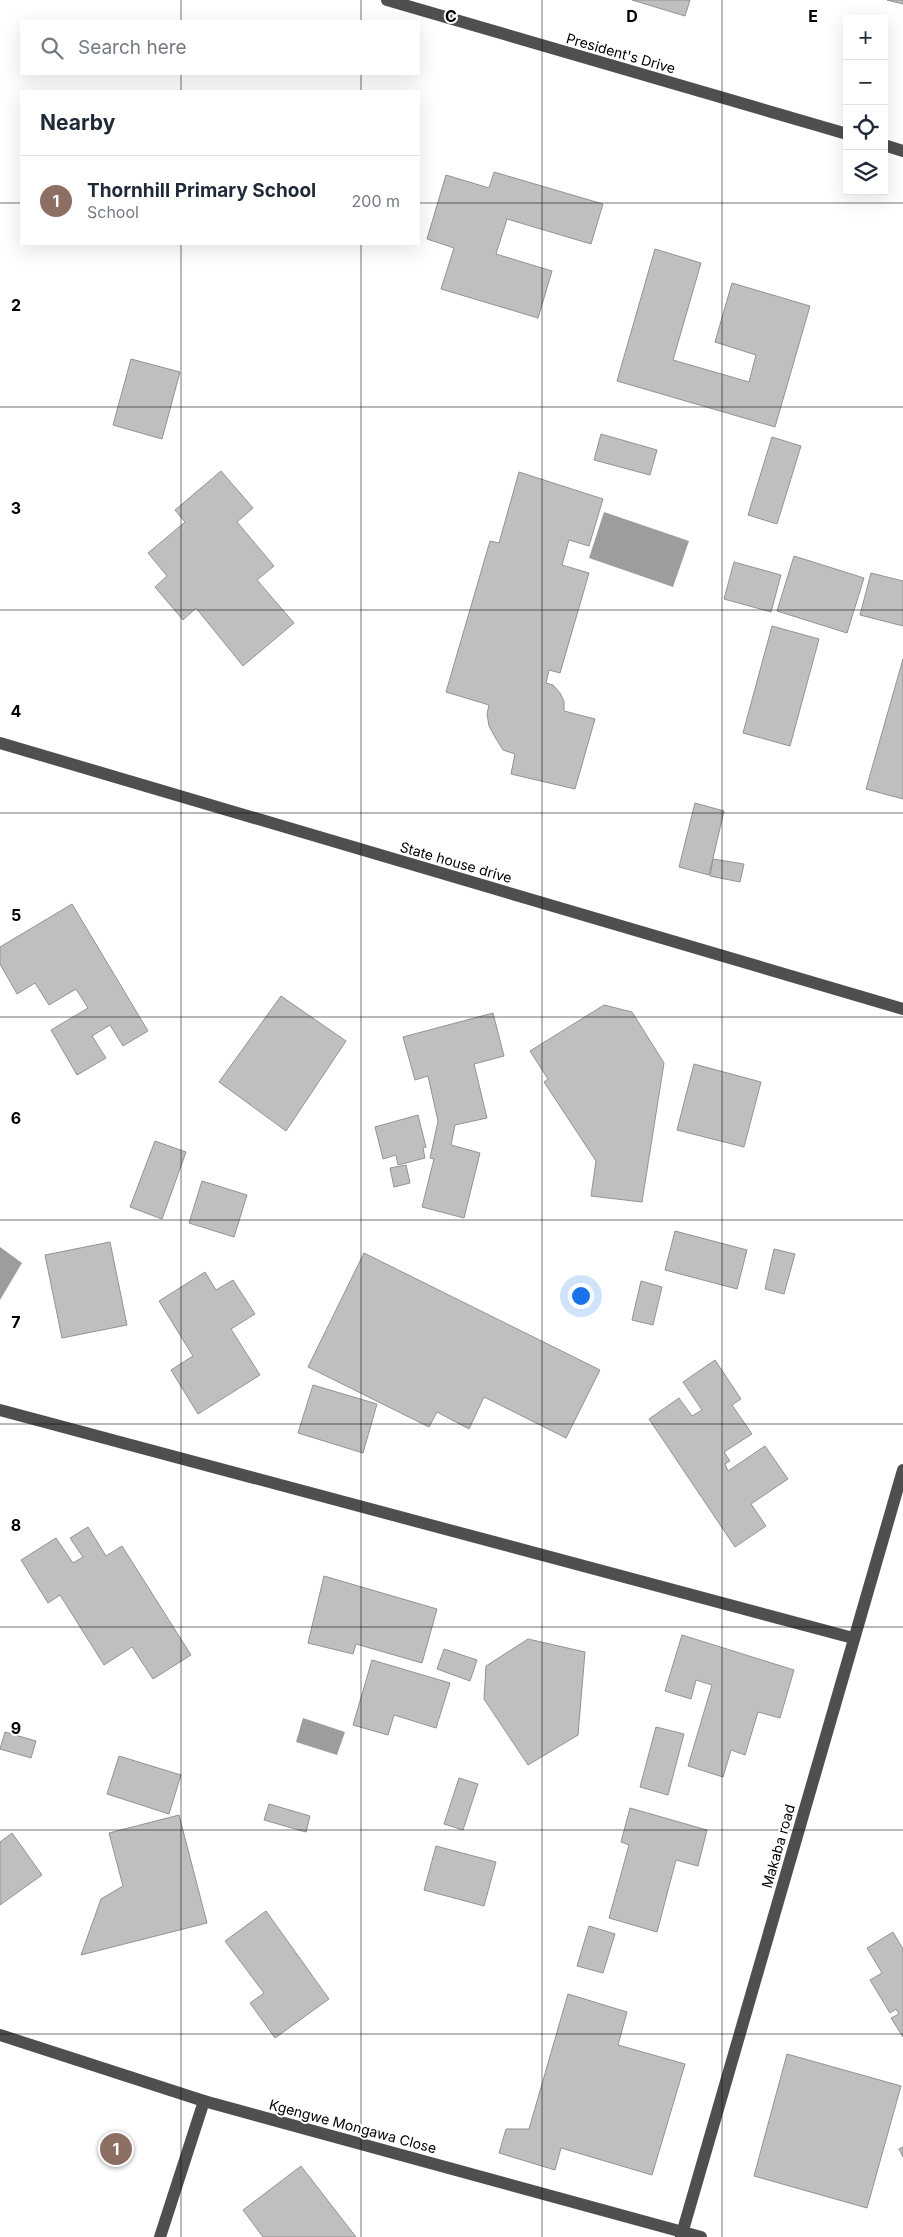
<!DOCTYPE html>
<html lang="en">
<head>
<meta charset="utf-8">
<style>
  body { margin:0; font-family:Inter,sans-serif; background:#f2f2f3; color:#1f2937 }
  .controls { position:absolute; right:15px; top:15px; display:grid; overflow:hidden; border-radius:0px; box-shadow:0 5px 20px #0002 }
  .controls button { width:45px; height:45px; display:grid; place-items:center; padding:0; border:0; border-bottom:1px solid #e0e1e3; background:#fff; color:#1f2937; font:25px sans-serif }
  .you { position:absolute; left:580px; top:1295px; width:18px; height:18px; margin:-12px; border:4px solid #fff; border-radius:50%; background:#1a73e8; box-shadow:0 0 0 8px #1a73e833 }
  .badge { display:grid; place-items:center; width:32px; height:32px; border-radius:50%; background:#ea580c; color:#fff; font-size:16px; font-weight:700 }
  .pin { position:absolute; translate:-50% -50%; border:2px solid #fff; box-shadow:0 1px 5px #0006 }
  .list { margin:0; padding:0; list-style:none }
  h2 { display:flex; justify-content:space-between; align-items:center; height:65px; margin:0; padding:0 20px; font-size:21px }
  h2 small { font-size:16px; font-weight:400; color:#747a83 }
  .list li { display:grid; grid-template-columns:32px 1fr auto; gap:15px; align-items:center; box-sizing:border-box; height:90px; padding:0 20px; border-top:1px solid #e0e1e3 }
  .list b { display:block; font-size:19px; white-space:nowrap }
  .list p { margin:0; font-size:16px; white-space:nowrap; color:#747a83 }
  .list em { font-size:16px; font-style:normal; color:#747a83 }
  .icon { flex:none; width:28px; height:28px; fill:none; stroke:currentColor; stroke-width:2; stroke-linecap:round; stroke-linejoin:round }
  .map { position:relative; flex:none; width:903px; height:2237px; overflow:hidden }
  .search { position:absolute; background:#fff; box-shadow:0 5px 20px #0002; left:20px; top:20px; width:400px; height:55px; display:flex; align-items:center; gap:12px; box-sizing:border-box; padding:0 18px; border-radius:0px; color:#747a83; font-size:19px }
  .panel { position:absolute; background:#fff; box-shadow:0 5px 20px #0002; left:20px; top:90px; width:400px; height:155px; border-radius:0px }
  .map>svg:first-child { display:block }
  .water { fill:#9d9d9d }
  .building { fill:#bfbfbf; stroke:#939393 }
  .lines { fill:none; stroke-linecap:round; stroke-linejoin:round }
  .minor { stroke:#4f4f4f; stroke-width:12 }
  .grid { fill:none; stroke:#000; stroke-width:1; stroke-opacity:0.55 }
  .labels { text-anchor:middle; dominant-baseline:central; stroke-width:4; stroke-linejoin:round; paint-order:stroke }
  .street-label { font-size:14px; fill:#000; stroke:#fff }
  .grid-label { font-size:16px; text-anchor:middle; font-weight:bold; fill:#000; stroke:#fff; stroke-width:4; stroke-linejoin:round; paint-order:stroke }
</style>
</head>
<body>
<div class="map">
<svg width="903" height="2237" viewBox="0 0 903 2237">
  <rect width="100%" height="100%" fill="#fff"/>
  <g class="water">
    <path d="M604,512l85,29 -16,46 -84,-29z"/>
    <path d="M0,1247l22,16 -22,37z"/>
    <path d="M303,1718l42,14 -8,23 -41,-13z"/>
  </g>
  <g class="building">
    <path d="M632,0h58l-5,16z"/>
    <path d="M887,0h16v4z"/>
    <path d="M494,172l109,32 -12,40 -84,-25 -11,35 56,17 -14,47 -97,-29 13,-41 -27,-9 19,-64 43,13z"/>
    <path d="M655,249l46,14 -28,97 76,22 7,-27 -41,-13 17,-59 78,23 -35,121 -158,-46z"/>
    <path d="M131,359l49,13 -18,67 -49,-14z"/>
    <path d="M601,434l56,16 -7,25 -56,-15z"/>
    <path d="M772,437l29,9 -24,78 -29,-9z"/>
    <path d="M221,471l32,37 -16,14 37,44 -17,14 37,43 -51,43 -47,-58 -13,12 -28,-33 12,-11 -19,-23 37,-31 -10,-12z"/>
    <path d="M519,472l84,27 -14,47 -20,-6 -7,25 27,8 -29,100 -11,-3 -3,13 7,2 7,8 4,8v10l31,8 -20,70 -64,-15 4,-20 -12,-4 -8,-13 -6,-11 -2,-12 2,-9 -43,-13 44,-151 9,2z"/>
    <path d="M794,556l70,22 -17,55 -70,-22z"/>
    <path d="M734,562l47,13 -10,37 -47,-13z"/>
    <path d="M871,573l32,8v45l-43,-11z"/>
    <path d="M772,626l47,13 -29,107 -47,-13z"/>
    <path d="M903,659v140l-37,-10z"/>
    <path d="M695,803l29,8 -15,64 -30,-8z"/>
    <path d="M713,859l31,5 -4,18 -30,-6z"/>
    <path d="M72,904l76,127 -25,15 -13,-21 -18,11 14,22 -29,17 -26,-45 37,-22 -12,-19 -27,16 -14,-22 -18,11 -17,-30v-17z"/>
    <path d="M281,996l65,45 -60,90 -67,-49z"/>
    <path d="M604,1005l28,7 32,51 -22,139 -51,-6 5,-35 -52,-79 4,-3 -18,-28z"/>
    <path d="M493,1013l11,43 -30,8 13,54 -32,7 -4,20 29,8 -16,65 -42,-11 12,-48 -4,-1 8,-37 -10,-45 -13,4 -12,-43z"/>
    <path d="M694,1064l67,18 -17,65 -67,-17z"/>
    <path d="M418,1115l8,32 -3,1 2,10 -27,7 -2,-10 -13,4 -8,-32z"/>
    <path d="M155,1141l31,11 -24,67 -32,-12z"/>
    <path d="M406,1165l4,18 -16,4 -4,-19z"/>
    <path d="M202,1181l45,14 -13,42 -45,-14z"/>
    <path d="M675,1231l72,19 -10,39 -72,-19z"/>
    <path d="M110,1242l17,83 -65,13 -17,-83z"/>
    <path d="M774,1249l21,5 -11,40 -19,-5z"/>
    <path d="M364,1253l236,117 -34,68 -82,-41 -15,32 -32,-17 -8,15 -121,-60z"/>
    <path d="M205,1272l11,18 17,-10 22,34 -24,15 29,46 -62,39 -27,-44 22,-14 -34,-55z"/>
    <path d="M641,1281l21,6 -9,38 -21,-5z"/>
    <path d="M715,1360l26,39 -9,6 20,29 -28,18 6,9 -5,3 3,7 37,-25 23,33 -37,25 15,22 -31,21 -86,-128 30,-21 13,18 10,-6 -19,-28z"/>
    <path d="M313,1385l64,19 -14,49 -65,-20z"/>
    <path d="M88,1527l18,29 16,-10 69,109 -38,24 -21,-32 -28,18 -44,-70 -12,8 -27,-43 35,-22 17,25 10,-6 -13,-19z"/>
    <path d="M324,1576l113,33 -15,54 -66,-19 -3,10 -45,-11z"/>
    <path d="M682,1635l112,35 -14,48 -22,-6 -13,43 -14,-5 -8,27 -35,-11 24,-81 -16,-5 -5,19 -26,-8z"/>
    <path d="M528,1639l57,13 -7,83 -50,30 -44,-66 2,-33z"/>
    <path d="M444,1649l33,11 -7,21 -33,-12z"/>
    <path d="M372,1660l78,23 -14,45 -42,-13 -6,20 -35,-10z"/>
    <path d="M656,1727l28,7 -16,61 -28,-8z"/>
    <path d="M5,1732l31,9 -5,17 -31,-9z"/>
    <path d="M119,1756l62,19 -12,39 -62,-20z"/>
    <path d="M459,1778l19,6 -15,46 -19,-6z"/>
    <path d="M269,1804l41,12 -4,16 -42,-12z"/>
    <path d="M630,1808l77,22 -9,36 -22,-6 -19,72 -48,-14 20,-73 -8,-3z"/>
    <path d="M179,1815l28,108 -126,32 20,-56 22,-13 -14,-53z"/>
    <path d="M12,1833l30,42 -42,30v-63z"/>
    <path d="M436,1846l60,16 -12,44 -60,-16z"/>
    <path d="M266,1911l63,88 -54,39 -25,-35 14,-10 -39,-52z"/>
    <path d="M589,1926l26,8 -12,39 -26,-7z"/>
    <path d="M893,1932l10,17v88l-12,-19 8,-4 -3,-5 -6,4 -20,-33 12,-7 -15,-25z"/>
    <path d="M568,1994l59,18 -9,33 67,19 -33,111 -91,-27 -6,22 -56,-17 7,-24h23z"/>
    <path d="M787,2054l114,32 -34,122 -113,-32z"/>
    <path d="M903,2147v10l-4,-8z"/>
    <path d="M301,2166l55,71h-93l-20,-27z"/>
  </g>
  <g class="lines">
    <g class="minor">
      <path d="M387,0l460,134"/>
      <path d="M884,145l19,6"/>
      <path d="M0,743l903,266"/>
      <path d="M0,1410l853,228"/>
      <path d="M0,2035l204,66 497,136"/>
      <path d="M160,2237l44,-136"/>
      <path d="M681,2237l222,-767"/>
    </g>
  </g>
  <path class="grid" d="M181,0v21M361,0v21M542,0v2237M722,0v2237M181,74v17M361,74v17M0,203h21M419,203h484M181,244v1993M361,244v1993M0,407h903M0,610h903M0,813h903M0,1017h903M0,1220h903M0,1424h903M0,1627h903M0,1830h903M0,2034h903"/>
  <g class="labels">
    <g class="street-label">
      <text transform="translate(621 53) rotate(16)">President's Drive</text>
      <text transform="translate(456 862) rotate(16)">State house drive</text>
      <text transform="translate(778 1846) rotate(-74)">Makaba road</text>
      <text transform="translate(353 2126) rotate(15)">Kgengwe Mongawa Close</text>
    </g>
  </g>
  <g class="grid-label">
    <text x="451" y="22">C</text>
    <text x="632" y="22">D</text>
    <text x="813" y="22">E</text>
    <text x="16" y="311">2</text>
    <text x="16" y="514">3</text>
    <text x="16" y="717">4</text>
    <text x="16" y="921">5</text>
    <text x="16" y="1124">6</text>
    <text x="16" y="1328">7</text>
    <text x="16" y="1531">8</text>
    <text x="16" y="1734">9</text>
  </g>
</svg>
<div class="controls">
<button>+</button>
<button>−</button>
<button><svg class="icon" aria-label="locate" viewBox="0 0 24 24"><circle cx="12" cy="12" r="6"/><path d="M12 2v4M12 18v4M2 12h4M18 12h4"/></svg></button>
<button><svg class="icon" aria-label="layers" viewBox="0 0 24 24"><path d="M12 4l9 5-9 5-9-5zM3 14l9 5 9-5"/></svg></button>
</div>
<div class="you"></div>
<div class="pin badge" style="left:116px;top:2149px;background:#8d6e63">1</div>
<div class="search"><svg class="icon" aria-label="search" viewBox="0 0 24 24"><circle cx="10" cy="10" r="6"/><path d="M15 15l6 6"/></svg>Search here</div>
<section class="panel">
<h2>Nearby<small></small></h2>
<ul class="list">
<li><span class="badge" style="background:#8d6e63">1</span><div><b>Thornhill Primary School</b><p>School</p></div><em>200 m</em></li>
</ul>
</section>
</div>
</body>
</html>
